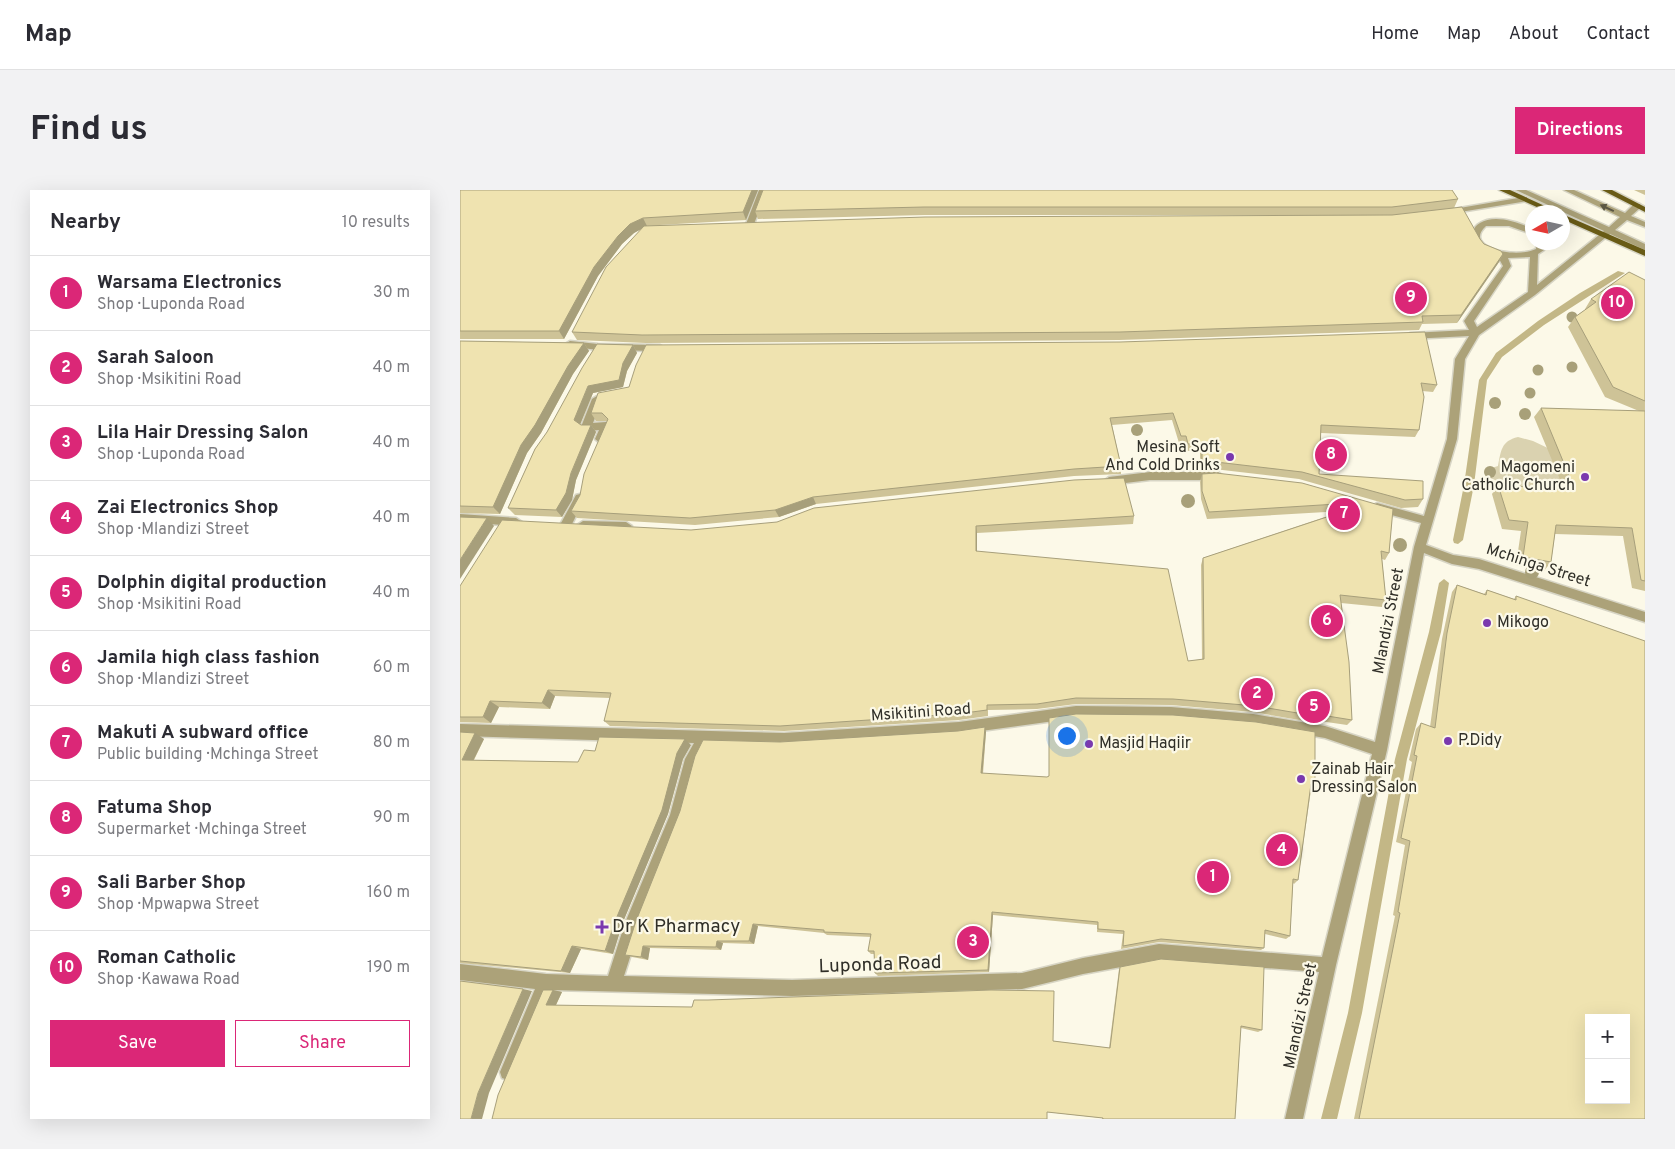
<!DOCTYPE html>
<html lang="en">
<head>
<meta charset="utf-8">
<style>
  body { margin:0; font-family:Overpass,sans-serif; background:#f2f2f3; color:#2b2b33 }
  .controls { position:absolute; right:15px; bottom:15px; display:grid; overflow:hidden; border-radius:0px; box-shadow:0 5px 20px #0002 }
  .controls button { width:45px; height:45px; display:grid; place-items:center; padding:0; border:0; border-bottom:1px solid #e1e1e2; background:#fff; color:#2b2b33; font:25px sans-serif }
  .compass { position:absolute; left:1065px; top:15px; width:45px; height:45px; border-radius:50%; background:#fff; box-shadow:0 5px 20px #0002; rotate:261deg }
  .you { position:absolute; left:606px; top:545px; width:18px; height:18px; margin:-12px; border:4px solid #fff; border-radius:50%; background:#1a73e8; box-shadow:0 0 0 8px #1a73e833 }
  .badge { display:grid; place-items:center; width:32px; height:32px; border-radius:50%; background:#db2777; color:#fff; font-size:16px; font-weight:700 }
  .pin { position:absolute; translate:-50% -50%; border:2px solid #fff; box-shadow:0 1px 5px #0006 }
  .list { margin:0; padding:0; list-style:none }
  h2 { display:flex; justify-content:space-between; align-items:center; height:65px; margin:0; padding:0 20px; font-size:21px }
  h2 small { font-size:16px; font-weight:400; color:#7c7c81 }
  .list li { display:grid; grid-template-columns:32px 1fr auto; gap:15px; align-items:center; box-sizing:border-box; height:75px; padding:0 20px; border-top:1px solid #e1e1e2 }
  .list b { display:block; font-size:19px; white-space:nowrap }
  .list p { margin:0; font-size:16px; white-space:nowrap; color:#7c7c81 }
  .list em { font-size:16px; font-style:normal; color:#7c7c81 }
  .actions { display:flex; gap:10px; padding:15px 20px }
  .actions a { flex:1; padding:11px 0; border:1px solid #db2777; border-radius:0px; text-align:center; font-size:18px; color:#db2777 }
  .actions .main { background:#db2777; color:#fff }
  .map { position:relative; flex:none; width:1185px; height:929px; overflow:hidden; border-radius:0px }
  header { display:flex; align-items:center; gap:30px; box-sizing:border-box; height:70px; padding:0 25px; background:#fff; border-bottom:1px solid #e1e1e2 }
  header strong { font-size:24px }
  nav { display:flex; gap:28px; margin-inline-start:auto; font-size:18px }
  .intro { display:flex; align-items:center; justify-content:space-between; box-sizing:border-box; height:120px; padding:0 30px }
  h1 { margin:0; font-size:35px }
  .button { padding:12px 22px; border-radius:0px; background:#db2777; color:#fff; font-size:18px; font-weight:700 }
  main { display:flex; gap:30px; padding:0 30px }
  aside { flex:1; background:#fff; border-radius:0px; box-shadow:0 5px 20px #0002 }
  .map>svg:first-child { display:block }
  .green { fill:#dad2b0 }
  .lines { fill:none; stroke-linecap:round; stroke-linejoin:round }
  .stream { fill:#c3b786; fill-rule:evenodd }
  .minor-casing { stroke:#d7d5c5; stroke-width:3 }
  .major-casing { stroke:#d7d5c5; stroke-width:3 }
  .minor { fill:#aca279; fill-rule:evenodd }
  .major { fill:#695b16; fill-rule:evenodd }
  .tree { fill:#a8a079 }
  .wall { fill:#cec397 }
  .shaded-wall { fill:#a79f7b }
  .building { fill:#efe3b0; stroke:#a79f7b; fill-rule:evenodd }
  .oneway { fill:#5b5744 }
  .poi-dot { fill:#7a39ae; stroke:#fcf9e8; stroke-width:2 }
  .labels { text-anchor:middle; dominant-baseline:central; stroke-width:4.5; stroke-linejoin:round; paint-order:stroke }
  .poi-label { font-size:16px; fill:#302f28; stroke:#fcf9e8; text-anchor:start }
  .street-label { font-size:16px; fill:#302f28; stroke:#fcf9e8 }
  .near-poi-label { font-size:19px; fill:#302f28; stroke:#fcf9e8; text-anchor:start }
  .near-street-label { font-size:19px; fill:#302f28; stroke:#fcf9e8 }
</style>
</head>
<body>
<header>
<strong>Map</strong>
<nav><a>Home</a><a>Map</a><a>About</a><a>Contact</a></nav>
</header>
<div class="intro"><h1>Find us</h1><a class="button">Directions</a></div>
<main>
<aside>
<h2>Nearby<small>10 results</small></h2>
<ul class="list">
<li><span class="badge">1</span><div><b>Warsama Electronics</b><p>Shop · Luponda Road</p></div><em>30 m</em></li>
<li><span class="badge">2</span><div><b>Sarah Saloon</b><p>Shop · Msikitini Road</p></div><em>40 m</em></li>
<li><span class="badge">3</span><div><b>Lila Hair Dressing Salon</b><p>Shop · Luponda Road</p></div><em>40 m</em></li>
<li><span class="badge">4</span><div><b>Zai Electronics Shop</b><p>Shop · Mlandizi Street</p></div><em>40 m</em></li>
<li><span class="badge">5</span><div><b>Dolphin digital production</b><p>Shop · Msikitini Road</p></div><em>40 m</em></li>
<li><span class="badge">6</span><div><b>Jamila high class fashion</b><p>Shop · Mlandizi Street</p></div><em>60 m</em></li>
<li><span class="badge">7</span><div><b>Makuti A subward office</b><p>Public building · Mchinga Street</p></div><em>80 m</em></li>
<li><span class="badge">8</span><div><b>Fatuma Shop</b><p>Supermarket · Mchinga Street</p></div><em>90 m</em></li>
<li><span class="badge">9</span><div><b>Sali Barber Shop</b><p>Shop · Mpwapwa Street</p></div><em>160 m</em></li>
<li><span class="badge">10</span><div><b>Roman Catholic</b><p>Shop · Kawawa Road</p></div><em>190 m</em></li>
</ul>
<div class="actions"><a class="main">Save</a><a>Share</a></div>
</aside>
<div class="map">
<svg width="1185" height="929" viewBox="0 0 1185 929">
  <rect width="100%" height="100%" fill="#fcf9e8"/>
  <path class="green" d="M1058,247l15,4 19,9 28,36 -27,1 -1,6 -44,5 -12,-10 -1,-8 -7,-3 -3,-7 13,-4c3,-15 3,-25 20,-29z"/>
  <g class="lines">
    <g class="stream">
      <path d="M1158,81l7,2 -81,52 -42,32 -15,23 -13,105 -11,55 -5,4 -4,-1 -1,-3 11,-55 15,-105 17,-27 42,-32 42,-28z"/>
      <path d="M984,389l5,4 -8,49 -34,127 -45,254 -25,106h-16l27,-106 47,-254 34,-127 10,-49z"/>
    </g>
    <g class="minor-casing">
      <g id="minor">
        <path d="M299,0h8l-13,34 -7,2 -1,-2z"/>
        <path d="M1056,0h10l83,37 11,-10 -56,-27h10l51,23 9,-9h6v4l-9,8 14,6v5l-18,-7 -12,10 30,14v6l-35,-16 -75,61 -56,40 -14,24 -8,80 -31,106 27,10 26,4 166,53v10l-166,-53 -27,-5 -28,-11 -37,197 -51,215 -33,154h-18l34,-147 -160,-12 -76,14 -61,15 -230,7 -241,-6 -37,88 -6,2 -6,-2 -2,-6 35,-83 -75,-9v-16l86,10 62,2 17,-53 45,-108 15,-56 9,-16 -234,-7v-12l324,9 175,-11 117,-16 95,1 82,7 72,12 50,16 39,-195 7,-24 -48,-13 -2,-3 6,-4 47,13 23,-77 8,-80 14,-23 -59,3 -5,-3 5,-3 59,-3 -5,-9 39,-55 -5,-9c-11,-3 -27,-10 -25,-25 1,-4 3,-7 7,-9 14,-9 39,-1 52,6v5l-23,-8h-23c-24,22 30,33 50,23l1,-7h8l-1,8 -6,4 -1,31 67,-54zM1070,67l-2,35 -51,35 -3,-6 37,-55 -3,-8zM616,528l95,1 82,7 72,12 47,16 -50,203 -163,-13 -76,14 -61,15 -230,7 -168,-4 17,-53 43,-108 14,-55 9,-17 77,2 175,-11z"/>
        <path d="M1064,7h3v4l-79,13 -4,-2 4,-2z"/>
        <path d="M110,151l28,3 62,1 5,3 -5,3 -62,-1 -31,-4 -2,-2z"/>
        <path d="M137,206l5,3 -9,24 13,-1 5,4 -7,16 -4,1 -5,-4 4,-9 -13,1 -5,-4 11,-28z"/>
        <path d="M690,282h68l5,4 -5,4h-68l-41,5 -5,-4 5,-4z"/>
        <path d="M120,304l5,4 -15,30 -4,1 -4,-1 -2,-3 16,-30z"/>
        <path d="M0,324l56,4 6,4 -6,4 -56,-4z"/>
        <path d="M123,331l43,1 6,4 -6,4 -43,-1 -6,-4z"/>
      </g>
    </g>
    <g class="major-casing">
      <g id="major">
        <path d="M1039,0h11l48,22h-10z"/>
        <path d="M1142,0h10l33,17v5z"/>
        <path d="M1102,24l83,36v6l-83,-37z"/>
      </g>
    </g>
    <use href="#minor" class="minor"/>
    <use href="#major" class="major"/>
  </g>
  <g class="tree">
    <circle cx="1112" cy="127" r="5.5"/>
    <circle cx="1112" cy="177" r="5.5"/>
    <circle cx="1078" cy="180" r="5.5"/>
    <circle cx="1070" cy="203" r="5.5"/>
    <circle cx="1035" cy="213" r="6"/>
    <circle cx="1065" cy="224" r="6"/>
    <circle cx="677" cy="240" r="6"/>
    <circle cx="1030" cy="282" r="6"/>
    <circle cx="728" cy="311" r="7"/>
    <circle cx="940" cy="355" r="7"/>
    <circle cx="1072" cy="382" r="7"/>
  </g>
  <g class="wall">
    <path d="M0,0h298l-12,30 -87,5 686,-10h-420l-167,4 -3,-8 8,-21 695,9 -4,9 26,31 4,5 19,10 -4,8 -42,61 -35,1 -3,6 -300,10 -473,3 -69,-3 -5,-8 69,-103 -7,4 -12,11 -24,32 -34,63h-104z"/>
    <path d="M1174,0h11v5z"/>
    <path d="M1185,90v311l-13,-3 -9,-52 -68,-2 -4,28 -7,9 -28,-6 5,-34 -19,-2 -10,-35 6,-9 66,4 -30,-72 7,-9 98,3 -34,-14 -37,-70 7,-10 10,-7v-1l6,-10z"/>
    <path d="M0,151l124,2 5,8 -16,23 -32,59 -14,20 -27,61 -40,-1z"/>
    <path d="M660,152l317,43 -4,7 -11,-1 -3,39 -4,7 -94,-4 -2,41 104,25 -5,8 -17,1 -102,-29 -85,-10 -14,1v-20l-13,1 -3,-8h-5l-7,-23 -60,5 9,41v8l-47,2 -258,28 -37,13 -84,8 -118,-7 -6,-7 9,-16 27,-74h-11l-5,-8z"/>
    <path d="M173,155l4,8 -10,18 -4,16 -30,6 -13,32h11l5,7 -20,48 -4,20 -10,17 -47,-2 -7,-7 27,-59z"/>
    <path d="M742,284l191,35 -4,44 -4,7 -3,-1 4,41 -4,7 -41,-4 11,117 -5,5 -34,-5 -2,2 -58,-10 -82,-7 -95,-1 -39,5 -49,1v6l-29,4 -175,11 -174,-5 -6,-5 6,-23 -55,-2 -5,13 -51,-2 -8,16 -31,-1v-136l231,-56 443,-14 -1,8 -156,9v18l211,110 14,-1 -1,-95 2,-7 140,-47 -136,8 -6,-20 -1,-17z"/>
    <path d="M997,395l27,9 3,-4 27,9 2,-3 129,523h-291l41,-203 -2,-1 12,-70 -9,-3 16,-80 -3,-2 7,-31 5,-6 9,4 12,-88 10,-47z"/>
    <path d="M589,528l266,67 -4,5 -13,90 -4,4 -1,-1 -3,53 -4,3 -21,-5 -1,14 -3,2 -102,-8 -38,7 2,-15 -26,-2v-7l-104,-10 -4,57 -111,4 -3,-3 -1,-19h-3l-3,-3 3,-14 -44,-2 -3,-2 -66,-7 -4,18 -31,-1 -2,7 -71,-2 -2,12 -16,-3 -7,-2 155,-213 206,-10 -3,42 64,3 2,-1z"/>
    <path d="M0,542l24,7 -10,21 104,2 17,-11 96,-6 -8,14 -15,55 -45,108 -10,32 -32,-5 -11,24 -110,-10z"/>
    <path d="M660,777l142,63 -4,2 -17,-4 -6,91h-133v-1l-55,-6 -555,7 61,-129 9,2 -6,13 497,36 56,7 10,-79z"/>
  </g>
  <g class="shaded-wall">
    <path d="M292,0h6l-12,30 -3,-8z"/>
    <path d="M183,28l4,8 -13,7 -12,11 -24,32 -34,63 -5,-8 35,-64 24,-31 12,-12z"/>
    <path d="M1043,64l-4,8 -42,61 4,-8z"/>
    <path d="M124,153l5,8 -16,23 -32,59 -14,20 -27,61 -7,-7 28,-62 47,-79z"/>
    <path d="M173,155l4,8 -10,18 -4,16 -30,6 -14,34 -5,-7 14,-34 35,-23z"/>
    <path d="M131,235l5,7 -20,48 -4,20 -10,17 -6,-7z"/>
    <path d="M353,307l3,7 -37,13 -4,-7z"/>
    <path d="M27,328l7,8 -34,53v-19z"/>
    <path d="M516,336l1,7v25l-1,-7z"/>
    <path d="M88,500l7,6 -5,13 -8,-6z"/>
    <path d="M30,511l9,6 -8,16 -8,-6z"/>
    <path d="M525,537l1,5 -4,46 -1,-5z"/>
    <path d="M15,543l9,6 -13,26 -9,-5z"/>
    <path d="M225,549l6,6 -8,14 -15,55 -45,108 -10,32 -8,-3 11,-32 61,-166z"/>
    <path d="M532,722l1,3 -4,57 -1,-2z"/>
    <path d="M293,734l5,2 -4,18 -5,-3z"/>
    <path d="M257,751l6,2 -2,7 -5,-3z"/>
    <path d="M112,756l9,3 -11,24 -9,-2z"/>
    <path d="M183,756l7,2 -2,12 -7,-3z"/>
    <path d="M63,799l9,2 -43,102 -7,26h-11l7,-26z"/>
    <path d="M93,800l9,2 -7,15 -9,-2z"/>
  </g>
  <g class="building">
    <path d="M0,0h292l-9,22 -100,6 -13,6 -12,12 -24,31 -35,64h-99z"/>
    <path d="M303,0h689l6,9 -66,8h-468l-169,4z"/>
    <path d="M1002,17l18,32 4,5 17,7 2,3 -42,61 -39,1 1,6 -303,10 -478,3 -70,-3 34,-65 38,-41 281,-9 467,-2z"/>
    <path d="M1169,82l16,8v121l-32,-14 -38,-70 21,-15 -5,-3z"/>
    <path d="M965,142l12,53 -16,-2 3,14 -5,33 -98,-5 -2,49 104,7v18l-18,1 -103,-28 -86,-10h-14v-19l-14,1 -2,-8h-5l-8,-23 -63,5 11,48 -47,3 -261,28 -38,13 -85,8 -119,-7 9,-16 4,-21 24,-55 -6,-6h-11l7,-20 31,-6 7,-22 10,-20 474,-3z"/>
    <path d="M0,151l124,2 -16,23 -33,59 -14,20 -28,62 -33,-1z"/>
    <path d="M137,154l36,1 -10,18 -4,17 -31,6 -14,34 7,5h10l-20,48 -5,20 -10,17 -48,-2 27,-59 12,-17 35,-64z"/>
    <path d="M1081,218l104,3v170l-4,-1 -9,-52 -76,-3 -5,37 -28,-5 5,-35 -19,-2 -11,-35 77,5z"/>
    <path d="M756,283l86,10 91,26 -4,44 -8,-2 5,49 -46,-5 9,67 3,58 -37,-6v2l-59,-10 -83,-7 -97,-1 -39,6 -50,1v5l-30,4 -177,12 -176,-5 7,-28 -63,-3 -6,13 -52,-2 -7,16h-23v-131l42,-66 189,10 86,-8 37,-14 260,-28 50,-2 10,38 -158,10v25l192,18 20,92 16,-2 -1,-101 151,-50 -1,-5 -144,9 -7,-21v-17z"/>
    <path d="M0,327l27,1 -27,42z"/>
    <path d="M997,395l29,10 1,-5 29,10v-4l129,45v478h-286l41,-206 -2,-1 12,-71 -9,-3 16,-82 -3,-1 7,-32 14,5 12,-95zM1129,828h37v82h-37z"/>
    <path d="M616,524l97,1 83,7 59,10v53l-4,-1 -13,96 -5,-1 -3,57 -25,-6 -1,18 -103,-9 -38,7 1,-15 -26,-2v-7l-106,-10 -4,58 -113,3 -1,-22h-6l3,-17 -47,-2v-2l-71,-6 -4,17h-32l-1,6 -73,-1 -2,11 -16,-2 11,-34 44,-110 15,-55 8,-16 77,2 178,-11 27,-4 -4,46 66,4 2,-1v-58z"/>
    <path d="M0,542l15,1 -13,27 116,2 6,-12 11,1 4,-14 86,2 -8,14 -15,57 -46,109 -11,32 -33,-5 -11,25 -101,-10z"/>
    <path d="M701,769l103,8 -2,63 -21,-4 -6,93h-132v-1l-56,-6v7h-555l6,-24 45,-105h10l-7,15 146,2 2,-7h14l283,-10 63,1 -1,50 57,7 10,-81z"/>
    <path d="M0,791l63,8 -45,104 -7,26h-11z"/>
  </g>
  <defs><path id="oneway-solid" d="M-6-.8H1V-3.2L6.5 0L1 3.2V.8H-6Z" transform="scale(1.25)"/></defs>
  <use class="oneway" href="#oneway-solid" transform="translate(1147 18) rotate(-155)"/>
  <g class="poi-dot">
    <circle cx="770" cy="267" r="5"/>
    <circle cx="1125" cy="287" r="5"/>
    <circle cx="1027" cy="433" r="5"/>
    <circle cx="988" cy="551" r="5"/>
    <circle cx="629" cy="554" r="5"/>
    <circle cx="841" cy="589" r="5"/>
    <path d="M139.5 729.5h5v5h5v5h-5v5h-5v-5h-5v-5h5z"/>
  </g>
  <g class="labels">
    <g class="poi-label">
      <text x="760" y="258" text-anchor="end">Mesina Soft<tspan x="760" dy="18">And Cold Drinks</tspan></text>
      <text x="1115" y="278" text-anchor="end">Magomeni<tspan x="1115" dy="18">Catholic Church</tspan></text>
      <text x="1037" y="433">Mikogo</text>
      <text x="998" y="551">P.Didy</text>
      <text x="639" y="554">Masjid Haqiir</text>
      <text x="851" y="580">Zainab Hair<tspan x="851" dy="18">Dressing Salon</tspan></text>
    </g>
    <g class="street-label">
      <text transform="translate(1078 376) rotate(18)">Mchinga Street</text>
      <text transform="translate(929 431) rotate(-79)">Mlandizi Street</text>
      <text transform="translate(461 523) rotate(-4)">Msikitini Road</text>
      <text transform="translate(841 826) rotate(-78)">Mlandizi Street</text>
    </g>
    <g class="near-poi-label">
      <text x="152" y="737">Dr K Pharmacy</text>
    </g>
    <g class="near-street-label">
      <text transform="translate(420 775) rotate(-2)">Luponda Road</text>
    </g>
  </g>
</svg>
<div class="controls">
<button>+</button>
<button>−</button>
</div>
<svg class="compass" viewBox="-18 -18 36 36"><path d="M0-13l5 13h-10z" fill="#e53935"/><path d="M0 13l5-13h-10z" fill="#7c7c81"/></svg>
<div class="you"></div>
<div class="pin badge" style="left:753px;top:687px">1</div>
<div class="pin badge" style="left:797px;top:504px">2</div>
<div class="pin badge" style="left:513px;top:752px">3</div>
<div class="pin badge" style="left:822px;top:660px">4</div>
<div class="pin badge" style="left:854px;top:517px">5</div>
<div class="pin badge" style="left:867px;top:431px">6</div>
<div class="pin badge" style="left:884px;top:324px">7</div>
<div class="pin badge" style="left:871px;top:265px">8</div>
<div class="pin badge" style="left:951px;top:108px">9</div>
<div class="pin badge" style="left:1157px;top:113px">10</div>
</div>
</main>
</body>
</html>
